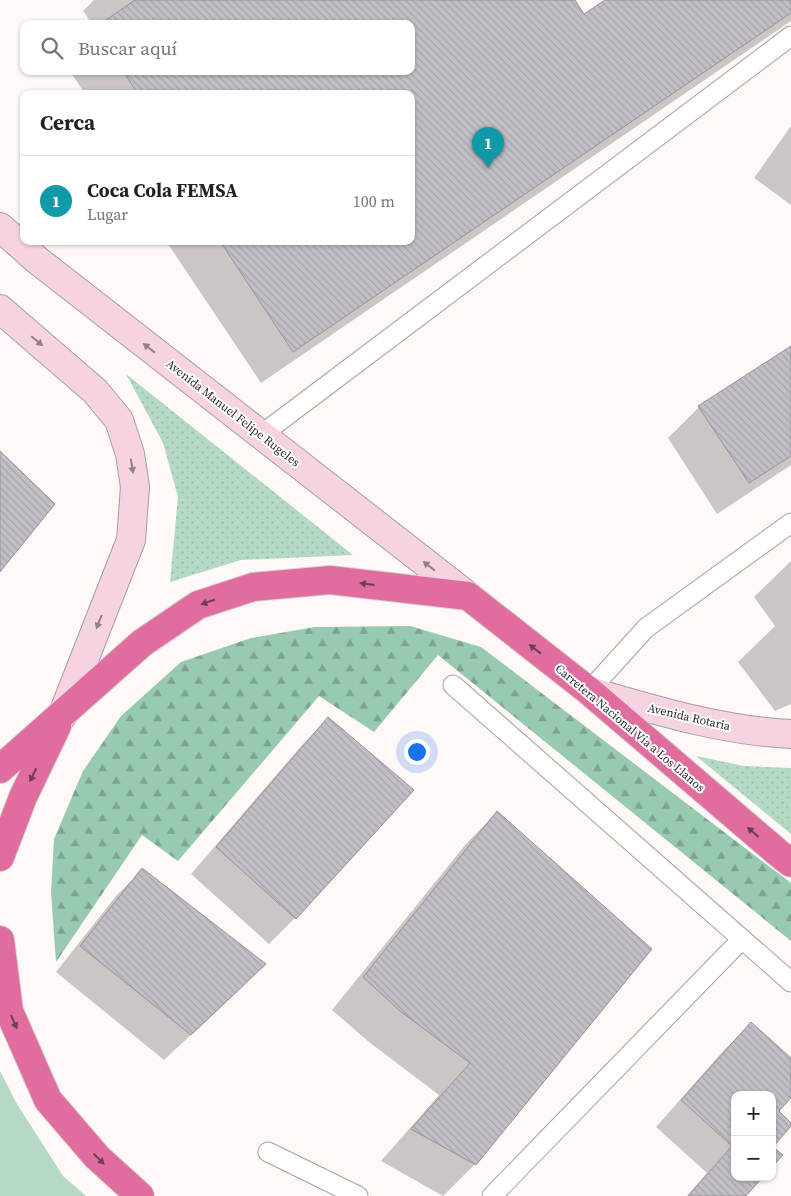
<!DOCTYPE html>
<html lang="es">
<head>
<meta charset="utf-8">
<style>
  body { margin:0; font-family:"Source Serif 4",serif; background:#f2f2f2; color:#222 }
  .controls { position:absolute; right:15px; bottom:15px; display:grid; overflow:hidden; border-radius:10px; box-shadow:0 1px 4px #0004 }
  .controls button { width:45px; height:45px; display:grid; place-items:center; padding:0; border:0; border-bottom:1px solid #e0e0e0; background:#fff; color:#222; font:25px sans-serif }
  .you { position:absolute; left:416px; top:751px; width:18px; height:18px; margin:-12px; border:4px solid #fff; border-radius:50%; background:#1a73e8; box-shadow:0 0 0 8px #1a73e833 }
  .badge { display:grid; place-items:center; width:32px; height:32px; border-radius:50%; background:#b45309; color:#fff; font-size:16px; font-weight:700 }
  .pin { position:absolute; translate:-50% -41px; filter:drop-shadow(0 1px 2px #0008) }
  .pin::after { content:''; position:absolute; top:26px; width:18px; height:15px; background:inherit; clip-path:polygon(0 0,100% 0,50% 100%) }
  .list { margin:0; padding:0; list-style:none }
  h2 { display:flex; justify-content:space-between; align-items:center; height:65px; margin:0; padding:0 20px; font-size:21px }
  h2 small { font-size:16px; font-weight:400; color:#767676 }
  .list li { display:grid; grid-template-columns:32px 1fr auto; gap:15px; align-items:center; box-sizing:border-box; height:90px; padding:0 20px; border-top:1px solid #e0e0e0 }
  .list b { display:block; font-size:19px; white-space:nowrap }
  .list p { margin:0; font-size:16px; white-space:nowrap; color:#767676 }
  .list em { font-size:16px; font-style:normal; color:#767676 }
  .icon { flex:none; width:28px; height:28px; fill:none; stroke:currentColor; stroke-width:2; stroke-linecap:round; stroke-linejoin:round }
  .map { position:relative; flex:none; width:791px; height:1196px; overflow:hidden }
  .search { position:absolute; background:#fff; box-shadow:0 1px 4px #0004; left:20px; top:20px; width:395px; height:55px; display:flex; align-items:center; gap:12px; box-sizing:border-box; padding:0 18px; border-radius:10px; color:#767676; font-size:19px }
  .panel { position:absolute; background:#fff; box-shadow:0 1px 4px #0004; left:20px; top:90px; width:395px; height:155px; border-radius:10px }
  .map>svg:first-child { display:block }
  .grass { fill:url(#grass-dots) }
  .forest { fill:url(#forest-firs) }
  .park { fill:#b4dac6 }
  .shadow { fill:#0003 }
  .building { fill:url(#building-back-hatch); stroke:#96929a }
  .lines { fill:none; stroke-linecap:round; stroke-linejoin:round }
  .lane-casing { stroke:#a99f9b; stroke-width:21 }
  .secondary-casing { stroke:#a99f9b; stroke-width:30 }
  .highway-casing { stroke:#d5d4d4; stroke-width:30 }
  .lane { stroke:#fff; stroke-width:19 }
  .secondary { stroke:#f6d3e2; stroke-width:28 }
  .highway { stroke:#e16c9e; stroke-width:28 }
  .oneway { fill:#927e84 }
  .oneway2 { fill:#6c4051 }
  .labels { text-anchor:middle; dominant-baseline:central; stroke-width:4; stroke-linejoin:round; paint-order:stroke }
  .street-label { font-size:12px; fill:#2d2927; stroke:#fff }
</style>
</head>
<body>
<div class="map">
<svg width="791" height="1196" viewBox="0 0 791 1196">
  <defs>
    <pattern id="grass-dots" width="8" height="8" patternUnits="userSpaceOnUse" patternTransform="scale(1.25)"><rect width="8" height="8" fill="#b4dac6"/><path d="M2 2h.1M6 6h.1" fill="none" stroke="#9bbbaa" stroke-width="1.8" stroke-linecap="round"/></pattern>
    <pattern id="forest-firs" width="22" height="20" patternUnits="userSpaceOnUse" patternTransform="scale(1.25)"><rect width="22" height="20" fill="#97cab0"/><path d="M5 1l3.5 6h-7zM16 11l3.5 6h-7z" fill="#7ca48f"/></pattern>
    <pattern id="building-back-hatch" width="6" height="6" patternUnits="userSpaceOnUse" patternTransform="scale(1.25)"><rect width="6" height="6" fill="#c2bec6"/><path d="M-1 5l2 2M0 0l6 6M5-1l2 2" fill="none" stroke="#a7a3aa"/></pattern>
  </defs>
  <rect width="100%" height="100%" fill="#fef8f6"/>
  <g class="grass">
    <path d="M126,374l227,181 -112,5 -71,22 8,-85 -15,-54z"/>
    <path d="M696,756l48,10 47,2v66z"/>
  </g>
  <path class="forest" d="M410,626l71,21 310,236v58l-353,-286 -64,77 -55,-36 -141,165 -36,-26 -86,127 -5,-70 3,-53 29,-68 38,-55 60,-54 70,-24 64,-11z"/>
  <path class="park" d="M0,1071l17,33 46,72 23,20h-86z"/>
  <g class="shadow">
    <path d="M94,0h479l11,16 23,-16h184v21l-530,362 -95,-142h245v-147h-326l-15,-23h341v-47h-319l-9,-13z"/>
    <path d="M791,126v79l-37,-27z"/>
    <path d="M791,347v118l-74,49 -49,-76 31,-31z"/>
    <path d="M791,561v143l-16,7 -37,-49 37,-36 -21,-29z"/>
    <path d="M328,719l-33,199 -26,26 -78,-70 111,-129z"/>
    <path d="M497,812l-22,352 -32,32 -62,-35 58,-66 -70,-53 -37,-32 134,-166z"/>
    <path d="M142,870l97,120 -75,70 -108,-88 60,-76z"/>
    <path d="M751,1024l40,36v36l-14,16 -5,33v-50h-37v82l10,19h-58l20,-23 -51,-46 69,-78z"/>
  </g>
  <g class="building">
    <path d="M135,0h440l9,14 21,-14h186v13l-498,339 -73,-111h191v-147h-273l-15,-23h288v-47h-311z"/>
    <path d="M791,346v110l-42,27 -51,-77z"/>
    <path d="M0,451l55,53 -55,68z"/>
    <path d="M328,717l86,73 -118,129 -80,-72z"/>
    <path d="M497,811l155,138 -176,216 -65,-36 59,-66 -70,-52 -37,-34z"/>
    <path d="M142,868l124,96 -75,71 -111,-89z"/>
    <path d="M751,1022l40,36v40l-12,13 12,12v3l-18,21 10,8 -11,12v-72h-37v82h28l-17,19h-58l44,-50 -51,-46z"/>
  </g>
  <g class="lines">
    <g class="lane-casing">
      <g id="lane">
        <path d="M261,435l530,-399"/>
        <path d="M453,685l338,297"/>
        <path d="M589,691l57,-63 145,-105"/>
        <path d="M268,1152l90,44"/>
        <path d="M492,1196l250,-257"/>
      </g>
    </g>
    <g class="secondary-casing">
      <g id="secondary">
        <path d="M0,227l37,33 431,336"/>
        <path d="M0,309l95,82 24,29 11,34 5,33 -4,53 -69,176"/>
        <path d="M589,691c66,19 133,40 202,43"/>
      </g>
    </g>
    <g class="highway-casing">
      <g id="highway">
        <path d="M0,769l142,-126 56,-38 55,-18 77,-7 138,16 121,95 188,161 14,11"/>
        <path d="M0,857l23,-60 34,-71"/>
        <path d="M0,940l9,71 39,89 49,57 43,39"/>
      </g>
    </g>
    <use href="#lane" class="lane"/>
    <use href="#secondary" class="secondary"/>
    <use href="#highway" class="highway"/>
  </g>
  <defs><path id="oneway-solid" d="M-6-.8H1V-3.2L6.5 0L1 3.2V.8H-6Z" transform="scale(1.25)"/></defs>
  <g class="oneway">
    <use href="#oneway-solid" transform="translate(37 341) rotate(40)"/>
    <use href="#oneway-solid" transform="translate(149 348) rotate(-142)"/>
    <use href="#oneway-solid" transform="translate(132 466) rotate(81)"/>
    <use href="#oneway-solid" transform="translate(429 566) rotate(-142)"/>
    <use href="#oneway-solid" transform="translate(99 622) rotate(111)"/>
  </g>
  <g class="oneway2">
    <use href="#oneway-solid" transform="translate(367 584) rotate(-173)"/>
    <use href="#oneway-solid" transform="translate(208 602) rotate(161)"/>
    <use href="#oneway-solid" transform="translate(535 649) rotate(-142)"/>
    <use href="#oneway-solid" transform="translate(33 775) rotate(116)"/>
    <use href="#oneway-solid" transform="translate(753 832) rotate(-139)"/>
    <use href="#oneway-solid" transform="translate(14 1022) rotate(66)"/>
    <use href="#oneway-solid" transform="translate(99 1159) rotate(45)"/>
  </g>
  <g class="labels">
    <g class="street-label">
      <text transform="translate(233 413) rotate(38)">Avenida Manuel Felipe Rugeles</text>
      <text transform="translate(689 717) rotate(13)">Avenida Rotaria</text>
      <text transform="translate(630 728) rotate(40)">Carretera Nacional Vía a Los Llanos</text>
    </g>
  </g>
</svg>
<div class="controls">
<button>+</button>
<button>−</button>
</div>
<div class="you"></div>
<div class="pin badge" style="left:488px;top:168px;background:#0f9aa8">1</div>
<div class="search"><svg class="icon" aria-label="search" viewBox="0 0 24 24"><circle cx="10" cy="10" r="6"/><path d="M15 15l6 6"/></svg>Buscar aquí</div>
<section class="panel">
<h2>Cerca<small></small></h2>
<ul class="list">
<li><span class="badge" style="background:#0f9aa8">1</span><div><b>Coca Cola FEMSA</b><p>Lugar</p></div><em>100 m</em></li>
</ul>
</section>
</div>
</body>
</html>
